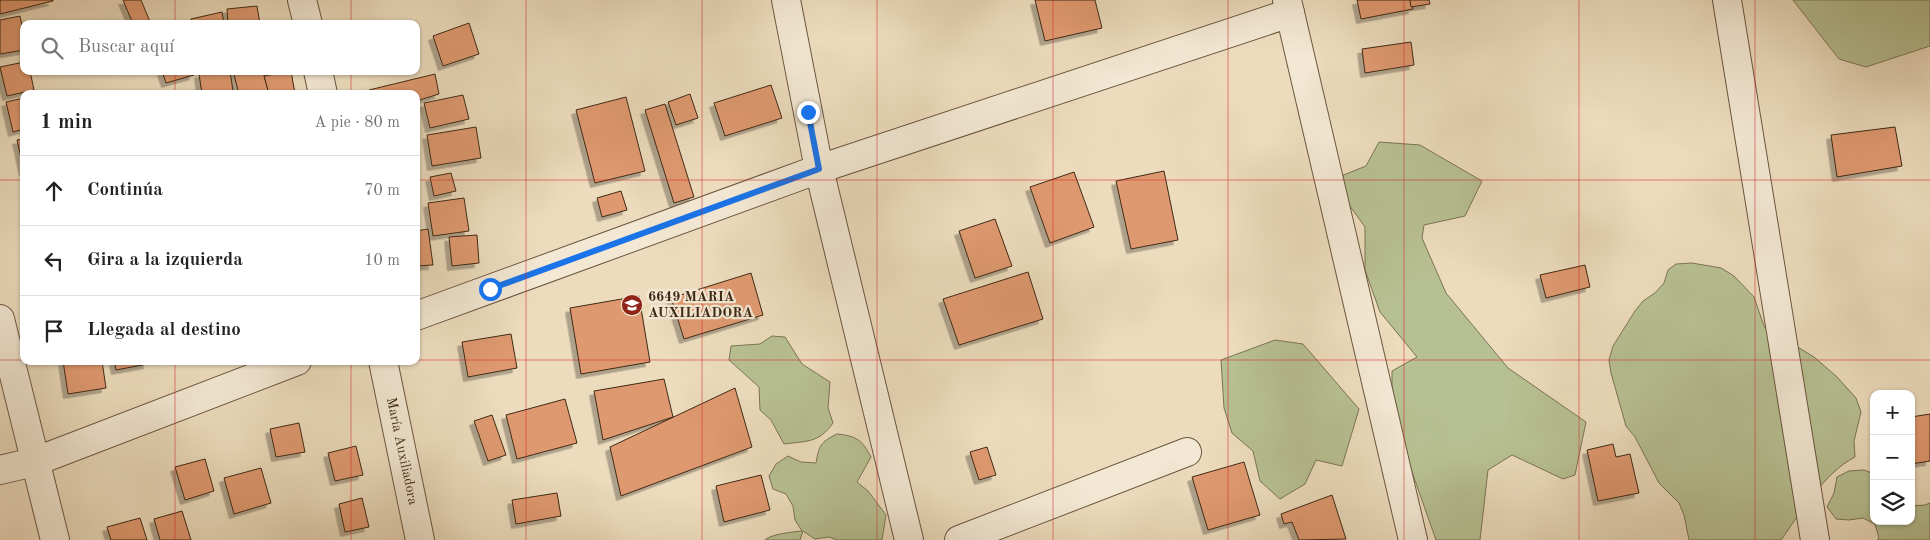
<!DOCTYPE html>
<html lang="es">
<head>
<meta charset="utf-8">
<style>
  body { margin:0; font-family:"Old Standard TT",serif; background:#f6f6f6; color:#222 }
  .controls { position:absolute; right:15px; bottom:15px; display:grid; overflow:hidden; border-radius:10px; box-shadow:0 1px 4px #0004 }
  .controls button { width:45px; height:45px; display:grid; place-items:center; padding:0; border:0; border-bottom:1px solid #e0e0e0; background:#fff; color:#222; font:25px sans-serif }
  .stop { position:absolute; width:15px; height:15px; margin:-11px; border:4px solid #1a73e8; border-radius:50%; background:#fff }
  .stop.end { background:#1a73e8; border-color:#fff; box-shadow:0 1px 5px #0008 }
  .list { margin:0; padding:0; list-style:none }
  h2 { display:flex; justify-content:space-between; align-items:center; height:65px; margin:0; padding:0 20px; font-size:21px }
  h2 small { font-size:16px; font-weight:400; color:#767676 }
  .list li { display:grid; grid-template-columns:32px 1fr auto; gap:15px; align-items:center; box-sizing:border-box; height:70px; padding:0 20px; border-top:1px solid #e0e0e0 }
  .list b { display:block; font-size:19px; white-space:nowrap }
  .list em { font-size:16px; font-style:normal; color:#767676 }
  .icon { flex:none; width:28px; height:28px; fill:none; stroke:currentColor; stroke-width:2; stroke-linecap:round; stroke-linejoin:round }
  .map { position:relative; flex:none; width:1930px; height:540px; overflow:hidden }
  .search { position:absolute; background:#fff; box-shadow:0 1px 4px #0004; left:20px; top:20px; width:400px; height:55px; display:flex; align-items:center; gap:12px; box-sizing:border-box; padding:0 18px; border-radius:10px; color:#767676; font-size:19px }
  .panel { position:absolute; background:#fff; box-shadow:0 1px 4px #0004; left:20px; top:90px; width:400px; height:275px; border-radius:10px }
  .map>svg:first-child { display:block }
  .green { fill:#b7c092; stroke:#7b7454 }
  .building { fill:#df9970; stroke:#3f2915; filter:url(#shadow) }
  .lines { fill:none; stroke-linecap:round; stroke-linejoin:round }
  .minor-casing { stroke:#6a563f; stroke-width:30 }
  .minor { stroke:#f3e8d4; stroke-width:28 }
  .route { stroke:#1a73e8; stroke-width:6 }
  .grid { fill:none; stroke:#d62828; stroke-width:1; stroke-opacity:0.55 }
  .labels { text-anchor:middle; dominant-baseline:central; stroke-width:4.5; stroke-linejoin:round; paint-order:stroke }
  .poi-label { font-size:14px; font-weight:bold; fill:#3f2915; stroke:#f3e8d4; text-anchor:start }
  .street-label { font-size:14px; fill:#3f2915; stroke:#f3e8d4 }
</style>
</head>
<body>
<div class="map">
<svg width="1930" height="540" viewBox="0 0 1930 540">
  <defs>
    <filter id="shadow"><feDropShadow dx="-4.5" dy="4.5" stdDeviation="0" flood-color="#0004"/></filter>
  </defs>
  <rect width="100%" height="100%" fill="#ecdcbd"/>
  <filter id="stains"><feTurbulence type="fractalNoise" baseFrequency=".004" numOctaves="4"/><feColorMatrix values="0 0 0 0 .2 0 0 0 0 .09 0 0 0 0 .02 0 0 0 .5 -.17"/></filter>
  <radialGradient id="worn" r=".72"><stop offset=".6" stop-color="#630" stop-opacity="0"/><stop offset="1" stop-color="#630" stop-opacity=".3"/></radialGradient>
  <g class="green">
    <path d="M1793,0h137v46l-64,21 -27,-8z"/>
    <path d="M1379,142l41,3 62,36 -17,35 -41,9 -2,13 24,55 62,75 78,54 -11,53 -12,4 -51,-24 -24,15 -8,70h-44l-44,-125v-44l25,-14 -37,-45 -15,-42v-43l-26,-36 2,-15 25,-10z"/>
    <path d="M1692,263l29,5 13,8 20,21 10,29 9,11 28,12 13,8 22,19 20,22 5,14 -7,29 1,16c-31,16 -54,55 -74,83h-92l-5,-25 -5,-12 -20,-20 -24,-46 -9,-11 -15,-53 -2,-13 4,-14 22,-35 8,-10 12,-8 9,-10 4,-13 8,-6z"/>
    <path d="M772,336l13,1 17,27 28,18 -2,26 5,15c-14,20 -26,18 -49,21l-13,-24 -11,-10 -1,-23 -30,-27 2,-14 29,-2z"/>
    <path d="M1275,340l28,4 56,65 -17,57 -26,-6 -11,24 -25,15 -20,-18 -7,-30 -21,-18 -8,-25 -3,-48z"/>
    <path d="M837,434c20,2 25,6 34,23l-14,25 11,9 18,24 -4,25h-45l-8,-3 -14,2 -12,-8 -3,9h-35c6,-6 28,-8 37,-9l-7,-11 -2,-14 -7,-12 -13,-5 -4,-13 7,-12 12,-8 13,6 15,1c3,-17 4,-21 21,-29z"/>
    <path d="M1864,470l10,4v47h37v-15l14,-1 5,-2v37h-53l2,-2 -4,-14 -12,-6 -14,2 -13,-1 -9,-12 7,-14 3,-16 12,-6z"/>
  </g>
  <g class="building">
    <path d="M0,0h53v1l-53,13z"/>
    <path d="M123,0h18l10,24h-18z"/>
    <path d="M1035,0h60l7,28 -57,13z"/>
    <path d="M1357,0h54l2,9 -52,10z"/>
    <path d="M1410,0h19l1,4 -19,3z"/>
    <path d="M257,6l3,18h-32l-1,-15z"/>
    <path d="M222,12l2,12h-32l-1,-5z"/>
    <path d="M20,16l4,18v16l-24,4v-34z"/>
    <path d="M469,23l10,31 -36,12 -10,-30z"/>
    <path d="M1411,42l3,23 -49,8 -3,-24z"/>
    <path d="M24,62v9h6l4,19 -27,6 -7,-29z"/>
    <path d="M162,71h30l2,4 -28,8z"/>
    <path d="M217,71h13l3,20 -31,3 -3,-20z"/>
    <path d="M233,71h30l6,23h-30z"/>
    <path d="M291,71l4,23h-26l-5,-18z"/>
    <path d="M435,74l4,20 -23,7v-7h-46l-1,-4z"/>
    <path d="M771,85l11,33 -57,18 -11,-33z"/>
    <path d="M690,94l8,24 -22,7 -8,-23z"/>
    <path d="M463,95l6,24 -39,9 -6,-25z"/>
    <path d="M626,97l19,74 -50,12 -19,-73z"/>
    <path d="M24,98v31l-11,3 -7,-30z"/>
    <path d="M665,104l29,93 -20,6 -29,-93z"/>
    <path d="M476,127l5,31 -49,8 -5,-31z"/>
    <path d="M1895,127l7,39 -65,11 -6,-42z"/>
    <path d="M24,139v32l-7,-31z"/>
    <path d="M1164,171l14,69 -47,9 -15,-68z"/>
    <path d="M1074,172l20,55 -44,16 -20,-56z"/>
    <path d="M451,173l5,18 -22,5 -4,-19z"/>
    <path d="M621,191l6,19 -25,7 -5,-19z"/>
    <path d="M464,198l5,33 -36,5 -5,-33z"/>
    <path d="M995,219l17,47 -37,12 -16,-47z"/>
    <path d="M428,229l5,36 -17,1v-35z"/>
    <path d="M477,235l2,28 -27,3 -3,-29z"/>
    <path d="M1585,265l5,22 -44,11 -6,-23z"/>
    <path d="M1028,272l15,47 -84,26 -16,-46z"/>
    <path d="M751,273l12,42 -79,24 -13,-41z"/>
    <path d="M639,296l11,66 -69,12 -11,-66z"/>
    <path d="M511,334l6,34 -49,9 -6,-35z"/>
    <path d="M63,361h39l4,27 -38,6z"/>
    <path d="M114,361h33l1,3 -32,6z"/>
    <path d="M664,379l9,38 -70,23 -9,-49z"/>
    <path d="M735,388l17,59 -131,49 -11,-49z"/>
    <path d="M565,399l12,44 -60,16 -11,-44z"/>
    <path d="M1930,414v47l-19,3v-47z"/>
    <path d="M492,415l14,40 -18,6 -14,-40z"/>
    <path d="M299,423l6,29 -29,5 -6,-28z"/>
    <path d="M1613,444l3,13 14,-3 9,39 -41,8 -11,-51z"/>
    <path d="M356,446l7,29 -28,6 -7,-28z"/>
    <path d="M987,447l9,28 -17,5 -9,-28z"/>
    <path d="M205,459l9,32 -29,9 -10,-33z"/>
    <path d="M1244,462l16,53 -52,15 -16,-53z"/>
    <path d="M261,468l10,35 -37,11 -10,-36z"/>
    <path d="M761,475l9,35 -46,12 -8,-36z"/>
    <path d="M557,493l4,23 -45,8 -4,-24z"/>
    <path d="M1332,495l14,44 -47,1 -7,-18 -8,2 -3,-10z"/>
    <path d="M362,498l7,29 -24,5 -6,-28z"/>
    <path d="M182,511l9,29h-31l-6,-21z"/>
    <path d="M140,518l7,22h-36l-4,-13z"/>
  </g>
  <g class="lines">
    <g class="minor-casing">
      <g id="minor">
        <path d="M302,0l6,24"/>
        <path d="M786,0l33,169 90,371"/>
        <path d="M1287,0l126,540"/>
        <path d="M1727,0l88,540"/>
        <path d="M318,71l5,23"/>
        <path d="M416,316l403,-147 471,-156"/>
        <path d="M0,319l55,221"/>
        <path d="M383,361l37,179"/>
        <path d="M0,470l34,-8 263,-101"/>
        <path d="M959,540l228,-88"/>
      </g>
    </g>
    <use href="#minor" class="minor"/>
  </g>
  <g class="lines">
    <path class="route" d="M490,289l329,-120 -11,-57"/>
  </g>
  <path class="grid" d="M175,0v24M351,0v24M526,0v540M702,0v540M877,0v540M1053,0v540M1228,0v540M1404,0v540M1579,0v540M1755,0v540M175,71v23M351,71v23M0,180h24M416,180h1514M0,360h24M416,360h1514M175,361v179M351,361v179"/>
  <defs>
    <g id="school-disc" transform="scale(1.125)"><circle r="9.5" fill="#8f2418" stroke="#f3e8d4"/><path d="M0-5L7-2L0 1L-7-2ZM-4 1L0 2.5L4 1V4Q0 6-4 4Z" fill="#fff"/></g>
  </defs>
  <g fill-rule="evenodd">
    <use href="#school-disc" x="632" y="305"/>
  </g>
  <g class="labels">
    <g class="poi-label">
      <text x="648" y="297">6649 MARIA<tspan x="648" dy="16">AUXILIADORA</tspan></text>
    </g>
    <g class="street-label">
      <text transform="translate(402 451) rotate(78)">María Auxiliadora</text>
    </g>
  </g>
  <rect width="100%" height="100%" filter="url(#stains)"/>
  <rect width="100%" height="100%" fill="url(#worn)"/>
</svg>
<div class="controls">
<button>+</button>
<button>−</button>
<button><svg class="icon" aria-label="layers" viewBox="0 0 24 24"><path d="M12 4l9 5-9 5-9-5zM3 14l9 5 9-5"/></svg></button>
</div>
<div class="stop" style="left:490px;top:289px"></div>
<div class="stop end" style="left:808px;top:112px"></div>
<div class="search"><svg class="icon" aria-label="search" viewBox="0 0 24 24"><circle cx="10" cy="10" r="6"/><path d="M15 15l6 6"/></svg>Buscar aquí</div>
<section class="panel">
<h2>1 min<small>A pie · 80 m</small></h2>
<ul class="list">
<li><svg class="icon" aria-label="ahead" viewBox="0 0 24 24"><path d="M12 20V5M6 11l6-6 6 6"/></svg><div><b>Continúa</b></div><em>70 m</em></li>
<li><svg class="icon" aria-label="left" viewBox="0 0 24 24"><path d="M17 20v-9H6M10 6l-5 5 5 5"/></svg><div><b>Gira a la izquierda</b></div><em>10 m</em></li>
<li><svg class="icon" aria-label="arrive" viewBox="0 0 24 24"><path d="M6 21V4h12l-3 4 3 4H6"/></svg><div><b>Llegada al destino</b></div></li>
</ul>
</section>
</div>
</body>
</html>
